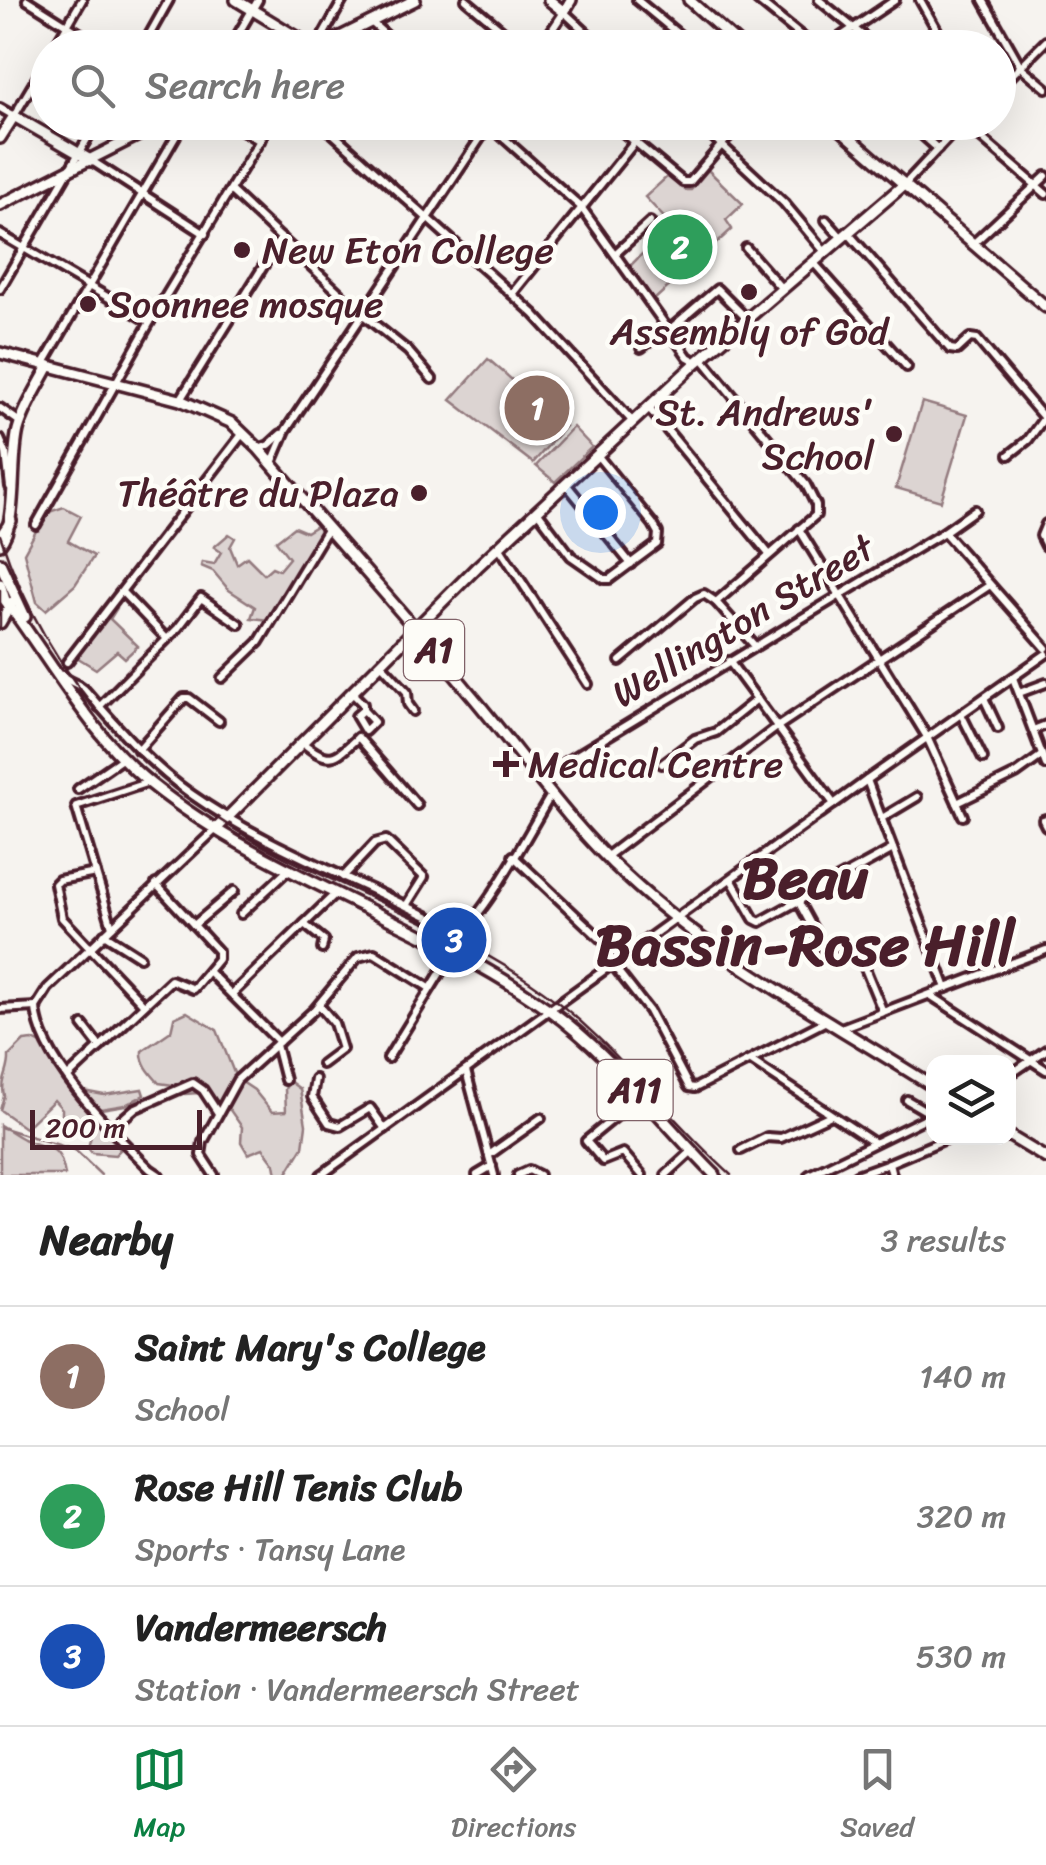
<!DOCTYPE html>
<html lang="en">
<head>
<meta charset="utf-8">
<style>
  body { margin:0; font-family:Sriracha,sans-serif; background:#f6f6f6; color:#222 }
  .controls { position:absolute; right:30px; bottom:30px; display:grid; overflow:hidden; border-radius:20px; box-shadow:0 10px 40px #0002 }
  .controls button { width:90px; height:90px; display:grid; place-items:center; padding:0; border:0; border-bottom:2px solid #e0e0e0; background:#fff; color:#222; font:50px sans-serif }
  .scale { position:absolute; left:30px; bottom:25px; width:172px; box-sizing:border-box; padding-left:10px; border:5px solid #4a1f2b; border-top:0; font-size:28px; line-height:35px; white-space:nowrap; color:#4a1f2b; -webkit-text-stroke:8px #fdfcf7; paint-order:stroke }
  .you { position:absolute; left:600px; top:512px; width:35px; height:35px; margin:-25px; border:8px solid #fff; border-radius:50%; background:#1a73e8; box-shadow:0 0 0 15px #1a73e833 }
  .badge { display:grid; place-items:center; width:65px; height:65px; border-radius:50%; background:#0b8043; color:#fff; font-size:32px; font-weight:700 }
  .pin { position:absolute; translate:-50% -50%; border:5px solid #fff; box-shadow:0 2px 10px #0006 }
  .list { margin:0; padding:0; list-style:none }
  h2 { display:flex; justify-content:space-between; align-items:center; height:130px; margin:0; padding:0 40px; font-size:42px }
  h2 small { font-size:32px; font-weight:400; color:#767676 }
  .list li { display:grid; grid-template-columns:65px 1fr auto; gap:30px; align-items:center; box-sizing:border-box; height:140px; padding:0 40px; border-top:2px solid #e0e0e0 }
  .list b { display:block; font-size:38px; white-space:nowrap }
  .list p { margin:0; font-size:32px; white-space:nowrap; color:#767676 }
  .list em { font-size:32px; font-style:normal; color:#767676 }
  .icon { flex:none; width:55px; height:55px; fill:none; stroke:currentColor; stroke-width:2; stroke-linecap:round; stroke-linejoin:round }
  .map { position:relative; flex:none; width:1046px; height:1175px; overflow:hidden }
  .search { position:absolute; background:#fff; box-shadow:0 10px 40px #0002; left:30px; right:30px; top:30px; height:110px; display:flex; align-items:center; gap:25px; box-sizing:border-box; padding:0 35px; border-radius:55px; color:#767676; font-size:38px }
  .sheet { height:550px; background:#fff }
  nav { display:flex; justify-content:space-around; align-items:center; box-sizing:border-box; height:140px; border-top:2px solid #e0e0e0; background:#fff; font-size:28px; color:#767676 }
  nav a { display:grid; justify-items:center; gap:5px }
  nav .on { color:#0b8043 }
  .map>svg:first-child { display:block }
  .green { fill:#dcd4d2; stroke:#937a7e; stroke-width:2.5 }
  .lines { fill:none; stroke-linecap:round; stroke-linejoin:round }
  .stream { stroke:#8e7378; stroke-width:2.5 }
  .street-casing { stroke:#4a1f2b; stroke-width:14 }
  .secondary-casing { stroke:#4a1f2b; stroke-width:16 }
  .primary-casing { stroke:#4a1f2b; stroke-width:16 }
  .street { stroke:#fdfcf7; stroke-width:6 }
  .secondary { stroke:#fdfcf7; stroke-width:9 }
  .primary { stroke:#fdfcf7; stroke-width:9 }
  .tram { stroke:#4a1f2b; stroke-width:2.5 }
  .poi-dot { fill:#4a1f2b; stroke:#fdfcf7; stroke-width:4 }
  .labels { text-anchor:middle; dominant-baseline:central; stroke-width:9; stroke-linejoin:round; paint-order:stroke }
  .shield { fill:#fdfcf7; stroke:#806168; stroke-width:2.5 }
  .shield-label { font-size:35px; font-weight:bold; fill:#4a1f2b }
  .poi-label { font-size:38px; fill:#4a1f2b; stroke:#fdfcf7; text-anchor:start }
  .street-label { font-size:38px; fill:#4a1f2b; stroke:#fdfcf7 }
  .town-label { font-size:58px; font-weight:bold; fill:#4a1f2b; stroke:#fdfcf7 }
</style>
</head>
<body>
<div class="map">
<svg width="1046" height="1175" viewBox="0 0 1046 1175">
  <rect width="100%" height="100%" fill="#f6f3ef"/>
  <filter id="ink" filterUnits="userSpaceOnUse"><feTurbulence type="fractalNoise" baseFrequency=".01" numOctaves="2"/><feDisplacementMap in="SourceGraphic" scale="20" xChannelSelector="R" yChannelSelector="G"/><feConvolveMatrix kernelMatrix="1 2 1 2 8 2 1 2 1" color-interpolation-filters="sRGB"/></filter>
  <g filter="url(#ink)">
    <g class="green">
      <path d="M708,170l35,34 -17,16 6,9 -78,71 -24,-34 41,-41 -26,-28 24,-22 16,15h6z"/>
      <path d="M488,359l77,67 -32,37 -82,-63z"/>
      <path d="M922,402l45,13 -26,86 -45,-13z"/>
      <path d="M573,427l19,20 -37,35 -19,-16z"/>
      <path d="M64,507l17,9 -13,25 26,15 -19,29 -29,25 -9,-8 -13,-49 22,-40z"/>
      <path d="M316,526l6,5 -53,89 -18,-2 4,-11 -26,-17 -16,-19 -12,-5 1,-4 12,2 7,-12 -7,-5 15,-13 6,4 -5,9 7,17 10,-7 17,17 8,-7 7,3 10,-12 -13,-17 18,-14 12,5z"/>
      <path d="M114,605l3,3 -7,11 28,27 -13,12 -8,-7 -21,18 -21,-13z"/>
      <path d="M187,1012l30,18 19,48 18,12 18,22 14,-1 -1,-22 4,-8 11,8 6,36 -3,22 -17,28h-9l-2,-11 -12,-16 -15,6 -7,-12 1,-15 -12,-17 -21,-5 -10,-12 -14,1 -12,-9 -14,-2c-8,-9 -18,-19 -17,-32l29,-20 3,-13z"/>
      <path d="M33,1040l12,6 28,43 31,6 38,-6 2,6 -19,10 -36,6 31,39 -5,5 -23,-2 -4,-5 5,-20 -17,-12h-14v-7l-8,-9 -29,28 -25,-18 4,-14c-4,-16 6,-24 5,-40l15,-15z"/>
      <path d="M0,1125c7,4 15,10 23,14 26,12 36,2 42,36h-65z"/>
    </g>
    <g class="lines">
      <path class="stream" d="M0,1127l75,23 26,25"/>
      <g class="street-casing">
        <g id="street">
          <path d="M27,0l76,48"/>
          <path d="M466,0l57,48"/>
          <path d="M637,0l58,48"/>
          <path d="M757,0l59,48"/>
          <path d="M819,0l59,48"/>
          <path d="M920,0l27,48"/>
          <path d="M983,0l38,67 25,21"/>
          <path d="M371,22l29,26"/>
          <path d="M317,46l26,-46"/>
          <path d="M54,48l28,-48"/>
          <path d="M142,48l27,-48"/>
          <path d="M230,48l28,-48"/>
          <path d="M540,48l24,-36 39,36"/>
          <path d="M824,48l71,-48"/>
          <path d="M998,89l48,-48"/>
          <path d="M0,108l14,8 34,-57"/>
          <path d="M230,122l30,19"/>
          <path d="M320,122l214,192 99,108"/>
          <path d="M611,122l72,60h7l51,-60"/>
          <path d="M697,122l87,81 41,49"/>
          <path d="M908,122l30,27"/>
          <path d="M488,124l93,83 107,150 9,5"/>
          <path d="M92,161l113,73"/>
          <path d="M906,183l57,-61 83,72"/>
          <path d="M231,191l131,123 46,37 24,28"/>
          <path d="M826,220l16,18"/>
          <path d="M0,234l150,88"/>
          <path d="M849,234l101,115 7,1 13,-12 7,1 67,79 2,-2"/>
          <path d="M974,243l72,-67"/>
          <path d="M746,248l36,41"/>
          <path d="M616,253l34,-31"/>
          <path d="M814,263l93,104"/>
          <path d="M0,289l97,-167"/>
          <path d="M512,294l139,-172"/>
          <path d="M669,330l48,-41 30,30"/>
          <path d="M641,348l26,-20"/>
          <path d="M702,358l104,127 10,20v10l-100,87"/>
          <path d="M43,365l141,-243"/>
          <path d="M180,400l101,-162"/>
          <path d="M648,407l120,146"/>
          <path d="M0,408l20,14"/>
          <path d="M0,439l6,14 4,34"/>
          <path d="M259,449l10,-4 12,-11"/>
          <path d="M1009,455l19,-15 16,-22"/>
          <path d="M272,463l14,-33 205,-308"/>
          <path d="M566,484l65,80"/>
          <path d="M537,511l34,45 33,23h6l47,-35 1,-11 -5,-9 -56,-69"/>
          <path d="M1046,524l-5,12 5,10"/>
          <path d="M36,525l114,-203 121,-200"/>
          <path d="M799,529l128,208 36,79"/>
          <path d="M944,532l102,116"/>
          <path d="M499,547l89,137"/>
          <path d="M122,592l44,46"/>
          <path d="M620,661l75,-63 9,-4 12,8 38,43"/>
          <path d="M729,661l105,143"/>
          <path d="M67,662l176,-229"/>
          <path d="M381,664l26,28 1,12 5,7"/>
          <path d="M62,675c8,9 17,7 24,16 32,37 65,75 105,103 82,58 179,90 267,138 23,-8 77,-111 93,-137"/>
          <path d="M222,678l37,-36 69,-114"/>
          <path d="M1013,678l33,87"/>
          <path d="M352,693l11,11v6l-7,6 9,15 9,-9 -11,-12"/>
          <path d="M1019,693l27,-10"/>
          <path d="M984,698l14,30"/>
          <path d="M99,707l79,-79 23,-30 38,26"/>
          <path d="M961,714l22,44"/>
          <path d="M1033,730l13,-5"/>
          <path d="M303,743c27,22 32,16 55,-6l59,68"/>
          <path d="M138,750l46,-52h5l30,23"/>
          <path d="M662,764l33,-25 21,-7 41,-33"/>
          <path d="M539,778l405,-246 31,-22"/>
          <path d="M867,780l79,208"/>
          <path d="M78,789l45,-31"/>
          <path d="M957,803l59,-29 25,-18"/>
          <path d="M882,818l35,-21"/>
          <path d="M1046,819l-3,1 3,6"/>
          <path d="M513,856l108,102"/>
          <path d="M606,857l171,-130 213,-142"/>
          <path d="M96,873l-37,7 -4,4 7,34 82,87"/>
          <path d="M343,877l32,-34 11,-3 38,37 -17,27"/>
          <path d="M731,879l23,40 6,3 133,-73"/>
          <path d="M798,901l29,53 9,3 17,-5 7,4 23,56"/>
          <path d="M241,914l46,-43"/>
          <path d="M304,924l20,16 -2,9"/>
          <path d="M194,925l40,-34"/>
          <path d="M112,927l-36,-121 73,-24"/>
          <path d="M104,934l36,23"/>
          <path d="M613,965l36,46 40,76 6,1 131,-67"/>
          <path d="M209,972l70,70"/>
          <path d="M233,993l101,-98"/>
          <path d="M930,995l116,75"/>
          <path d="M319,1005l15,18 8,26 -20,15"/>
          <path d="M36,1007l12,-19 168,-159"/>
          <path d="M36,1007c3,54 77,125 114,162l9,6"/>
          <path d="M0,1009l36,-2"/>
          <path d="M83,1025l17,22"/>
          <path d="M841,1028l205,-78"/>
          <path d="M276,1045l9,35"/>
          <path d="M388,1058l65,-106"/>
          <path d="M751,1061l122,81"/>
          <path d="M466,1071l28,104"/>
          <path d="M1008,1076l38,-26"/>
          <path d="M68,1077l103,-97 22,9 25,-30v-8l-62,-67"/>
          <path d="M315,1079l-3,18 17,26 11,3 30,-18 15,21"/>
          <path d="M641,1096l-55,45 17,20 20,-8 19,22"/>
          <path d="M907,1100l24,14"/>
          <path d="M112,1128l22,-19 59,-26 10,7 15,23"/>
          <path d="M741,1150l26,-13 14,1 50,-23"/>
          <path d="M489,1155l52,-37"/>
          <path d="M214,1175l-13,-20 2,-13 34,-62 77,-70 44,-53 16,-4 54,34"/>
          <path d="M321,1175l546,-395 179,-126"/>
          <path d="M477,1175l15,-9"/>
          <path d="M518,1175l11,-5 10,5"/>
          <path d="M666,1175l25,-23"/>
          <path d="M809,1175l125,-61"/>
          <path d="M856,1175l33,-12"/>
          <path d="M892,1175l-3,-12 59,-25"/>
        </g>
      </g>
      <g class="secondary-casing">
        <g id="secondary">
          <path d="M236,0l79,48"/>
          <path d="M549,0l15,12 7,-12"/>
          <path d="M689,0l54,48"/>
          <path d="M318,48l97,-48"/>
          <path d="M832,122l214,185"/>
          <path d="M0,138l14,-22 78,45"/>
          <path d="M0,205l164,-83"/>
          <path d="M0,544c18,-20 10,-82 18,-114 6,-22 20,-43 31,-64"/>
          <path d="M216,829l261,-262 220,-205 209,-179"/>
        </g>
      </g>
      <g class="primary-casing">
        <g id="primary">
          <path d="M0,353l180,47 52,23 27,26c69,81 141,160 209,242 52,61 99,131 158,185 91,85 204,145 308,211"/>
          <path d="M0,537l11,-16"/>
          <path d="M0,563l25,54"/>
          <path d="M0,584l5,16c47,62 84,134 146,184 120,96 272,136 397,225 63,45 112,111 167,166"/>
          <path d="M0,623l12,-21"/>
          <path d="M1008,1135l38,23"/>
        </g>
      </g>
      <use href="#street" class="street"/>
      <use href="#secondary" class="secondary"/>
      <use href="#primary" class="primary"/>
      <g class="tram">
        <path d="M0,535c48,146 151,256 288,324 82,40 166,72 242,123 81,54 131,130 201,193"/>
        <path d="M0,590v39"/>
      </g>
    </g>
  </g>
  <g class="poi-dot">
    <circle cx="242" cy="250" r="10"/>
    <circle cx="749" cy="292" r="10"/>
    <circle cx="88" cy="304" r="10"/>
    <circle cx="894" cy="434" r="10"/>
    <circle cx="419" cy="493" r="10"/>
    <path d="M501 749h10v10h10v10h-10v10h-10v-10h-10v-10h10z"/>
  </g>
  <g class="labels">
    <g class="shield">
      <rect x="404" y="620" width="60" height="60" rx="8"/>
      <rect x="597.5" y="1060" width="75" height="60" rx="8"/>
    </g>
    <g class="shield-label">
      <text x="434" y="650">A1</text>
      <text x="635" y="1090">A11</text>
    </g>
    <g class="poi-label">
      <text x="262" y="250">New Eton College</text>
      <text x="108" y="304">Soonnee mosque</text>
      <text x="749" y="331" text-anchor="middle">Assembly of God</text>
      <text x="874" y="412" text-anchor="end">St. Andrews'<tspan x="874" dy="44">School</tspan></text>
      <text x="399" y="493" text-anchor="end">Théâtre du Plaza</text>
      <text x="528" y="764">Medical Centre</text>
    </g>
    <g class="street-label">
      <text transform="translate(743 621) rotate(-31)">Wellington Street</text>
    </g>
    <g class="town-label">
      <text x="805" y="878">Beau<tspan x="805" dy="67">Bassin-Rose Hill</tspan></text>
    </g>
  </g>
</svg>
<div class="controls">
<button><svg class="icon" aria-label="layers" viewBox="0 0 24 24"><path d="M12 4l9 5-9 5-9-5zM3 14l9 5 9-5"/></svg></button>
</div>
<div class="scale">200 m</div>
<div class="you"></div>
<div class="pin badge" style="left:537px;top:408px;background:#8d6e63">1</div>
<div class="pin badge" style="left:680px;top:247px;background:#2e9e5b">2</div>
<div class="pin badge" style="left:454px;top:940px;background:#1a4fb4">3</div>
<div class="search"><svg class="icon" aria-label="search" viewBox="0 0 24 24"><circle cx="10" cy="10" r="6"/><path d="M15 15l6 6"/></svg>Search here</div>
</div>
<section class="sheet">
<h2>Nearby<small>3 results</small></h2>
<ul class="list">
<li><span class="badge" style="background:#8d6e63">1</span><div><b>Saint Mary's College</b><p>School</p></div><em>140 m</em></li>
<li><span class="badge" style="background:#2e9e5b">2</span><div><b>Rose Hill Tenis Club</b><p>Sports · Tansy Lane</p></div><em>320 m</em></li>
<li><span class="badge" style="background:#1a4fb4">3</span><div><b>Vandermeersch</b><p>Station · Vandermeersch Street</p></div><em>530 m</em></li>
</ul>
</section>
<nav>
<a class="on"><svg class="icon" aria-label="map" viewBox="0 0 24 24"><path d="M3 6l6-2 6 2 6-2v14l-6 2-6-2-6 2zM9 4v14M15 6v14"/></svg>Map</a>
<a><svg class="icon" aria-label="directions" viewBox="0 0 24 24"><path d="M12 3l9 9-9 9-9-9zM9 14v-3h6M13 9l2 2-2 2"/></svg>Directions</a>
<a><svg class="icon" aria-label="saved" viewBox="0 0 24 24"><path d="M7 4h10v16l-5-4-5 4z"/></svg>Saved</a>
</nav>
</body>
</html>
